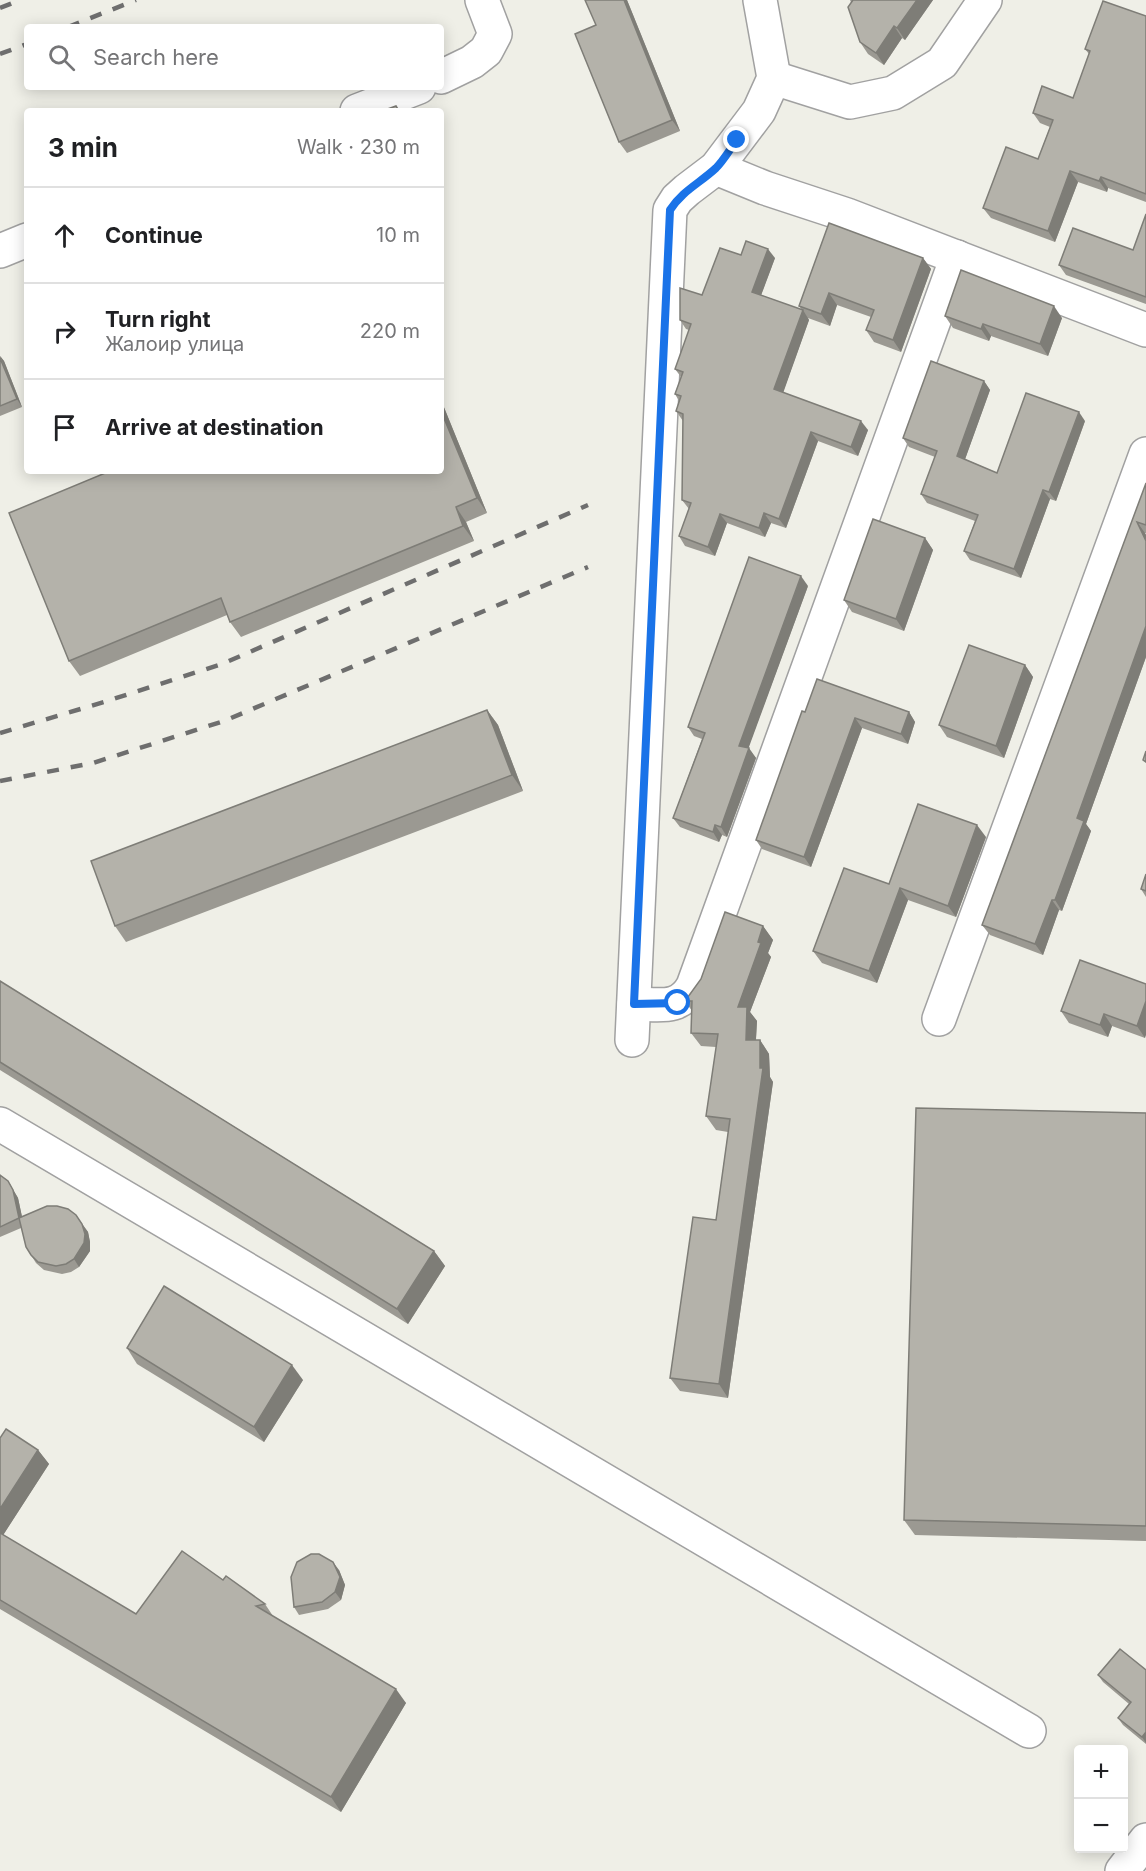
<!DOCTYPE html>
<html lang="en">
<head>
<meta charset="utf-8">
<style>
  body { margin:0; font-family:Inter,sans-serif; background:#f2f2f2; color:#202124 }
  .controls { position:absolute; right:18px; bottom:18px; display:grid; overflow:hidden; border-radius:6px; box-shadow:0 3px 15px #0003 }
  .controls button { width:54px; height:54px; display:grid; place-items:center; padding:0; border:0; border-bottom:2px solid #e0e0e0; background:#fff; color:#202124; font:30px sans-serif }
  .stop { position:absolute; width:18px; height:18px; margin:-14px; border:4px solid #1a73e8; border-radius:50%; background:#fff }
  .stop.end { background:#1a73e8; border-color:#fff; box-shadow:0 2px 6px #0008 }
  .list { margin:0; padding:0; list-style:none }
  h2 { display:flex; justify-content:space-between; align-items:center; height:78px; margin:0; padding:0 24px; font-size:26px }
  h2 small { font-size:20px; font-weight:400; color:#757577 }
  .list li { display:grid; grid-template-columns:39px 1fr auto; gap:18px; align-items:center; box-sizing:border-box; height:96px; padding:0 24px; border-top:2px solid #e0e0e0 }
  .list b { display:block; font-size:22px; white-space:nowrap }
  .list p { margin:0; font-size:20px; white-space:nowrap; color:#757577 }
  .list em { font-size:20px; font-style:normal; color:#757577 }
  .icon { flex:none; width:33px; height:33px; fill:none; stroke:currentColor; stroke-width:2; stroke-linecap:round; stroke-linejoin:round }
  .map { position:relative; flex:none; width:1146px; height:1871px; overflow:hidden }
  .search { position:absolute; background:#fff; box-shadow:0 3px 15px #0003; left:24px; top:24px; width:420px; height:66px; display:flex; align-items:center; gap:15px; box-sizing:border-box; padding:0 21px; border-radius:6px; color:#757577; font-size:22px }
  .panel { position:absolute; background:#fff; box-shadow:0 3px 15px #0003; left:24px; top:108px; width:420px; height:366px; border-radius:6px }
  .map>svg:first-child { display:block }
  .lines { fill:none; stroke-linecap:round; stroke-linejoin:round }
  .minor-casing { stroke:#a1a1a1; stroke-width:36 }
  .minor { stroke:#fff; stroke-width:33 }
  .rail { stroke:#6e6e6e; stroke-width:4.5; stroke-dasharray:12 12; stroke-linecap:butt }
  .wall { fill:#9b9992 }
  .shaded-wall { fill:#7e7d77 }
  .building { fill:#b4b2aa; stroke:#7e7d77; stroke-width:1.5 }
  .route { stroke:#1a73e8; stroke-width:8 }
</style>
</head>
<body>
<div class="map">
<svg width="1146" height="1871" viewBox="0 0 1146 1871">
  <rect width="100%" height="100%" fill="#efefe7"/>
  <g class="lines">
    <g class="minor-casing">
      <g id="minor">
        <path d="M441,77l31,-15 14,-11 9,-17 -13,-34"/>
        <path d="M774,78l76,24 43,-9 49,-30 43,-63"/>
        <path d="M357,111l62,-24"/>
        <path d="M716,168l49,20 82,27 299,115"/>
        <path d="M0,251l27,-11"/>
        <path d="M634,1004c25,0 45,7 59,-18l264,-729"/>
        <path d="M939,1019l207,-565"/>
        <path d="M632,1040l38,-830 7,-11 10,-9 29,-22 43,-57 15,-33 -14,-78"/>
        <path d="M0,1124l1029,607"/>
        <path d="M1122,1871l24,-31"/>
      </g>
    </g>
    <use href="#minor" class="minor"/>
    <g class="rail">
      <path d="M0,8l20,-8"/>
      <path d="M68,27l68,-27"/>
      <path d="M0,54l27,-10"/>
      <path d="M0,733l104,-31 118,-38 366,-159"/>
      <path d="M0,781l93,-18 131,-42 364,-154"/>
    </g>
  </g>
  <g class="wall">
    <path d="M627,0l53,131 -53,22 -8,-11 -23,-117z"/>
    <path d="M850,0h83l-28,40 -3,-2 -18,27 -16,-11 -8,-12 -9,-40z"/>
    <path d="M1146,16v186l-38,-14 -1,4 -29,-10 -23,60 -64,-24 -8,-10 55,-49 12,-32 -10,-4 -7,-10 40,-15 16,-44 -4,-5z"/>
    <path d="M1146,214v90l-80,-29 -7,-10 74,-15z"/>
    <path d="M829,223l94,35 8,11 -30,83 -27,-10 -8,-12 5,-13 -34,-12 -7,21 -22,-8 1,2 -26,72 85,38 -10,26 -40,-15 -32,87 -15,-5 -6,14 -38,-14 -12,33 -30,-10 -6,-10 10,-27 -7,-9 1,-79 -7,-10 3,-10 -4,-7 6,-17 -6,-8 14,-39 -3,-1 -6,-9 22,-25 39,-40 34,3 -14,37 41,15 -3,-4z"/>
    <path d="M945,316l117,2 -14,38 -57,-20 -2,5 -36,-13z"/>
    <path d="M0,356l4,5 18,46 -22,9z"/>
    <path d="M984,381l6,9 -25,69 32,14 88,-52 -29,80 -6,-2 -29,79 -51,-18 -6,-9 11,-30 -48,-18 -6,-9 14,-37 -26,-10 -6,-9z"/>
    <path d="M441,400l46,113 -21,9 8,19 -233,96 -11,-15 -3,-7 -147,61 -11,-15z"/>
    <path d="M1146,483v50h-1l1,2v122l-60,167 5,7 -29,80 -3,-1 -16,45 -53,-20 -8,-10z"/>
    <path d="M925,538l8,12 -29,81 -52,-19 -8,-12z"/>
    <path d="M808,586l-60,162 8,10 -29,79 -5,-2 -3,7 -39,-15 -7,-9 29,-79 -8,-3 -6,-9z"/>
    <path d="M1025,665l8,12 -29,81 -57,-21 -8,-12z"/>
    <path d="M487,710l11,15 25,66 -397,151 -11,-16z"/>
    <path d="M805,712h104l6,10 -7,22 -46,-16 -51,139 -49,-18 -6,-9z"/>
    <path d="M986,837l-30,80 -48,-17 -31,83 -55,-20 -9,-12 76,-67z"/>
    <path d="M1146,874v23l-5,-8z"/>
    <path d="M763,926l10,14 -5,13 3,4 -21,55 7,9 -1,19h4l9,14 1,23 3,5 -45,316 -48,-7 -10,-13 46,-158 12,-88 -12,-2 -10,-14 10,-69 -15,-1 -10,-13 1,-22 -7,-10z"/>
    <path d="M0,981l434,270 11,15 -37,58 -408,-254z"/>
    <path d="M1146,984l-1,54 -33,-12 -4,11 -39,-14 -8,-12z"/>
    <path d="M1146,1113v428l-231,-6 -11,-15z"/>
    <path d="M0,1175l8,6 10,17 4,19 54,-2 12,17 2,10v9l-11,16 -8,5 -9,2 -18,-4 -8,-7 -5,-8 -10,-27 -21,9z"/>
    <path d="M127,1348l176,32 -39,62 -127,-78z"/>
    <path d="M0,1438l38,12 11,14 -46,71 133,79 87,-34 42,24 8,12 133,87 -65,109 -341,-203z"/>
    <path d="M339,1570l6,15 -4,15 -13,9 -29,6 -5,-8z"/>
    <path d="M1146,1670v74l-23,-19 -5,-7 11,-14 -26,-22 -5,-7z"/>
  </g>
  <g class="shaded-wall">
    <path d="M624,0h3l53,131 -8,-11z"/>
    <path d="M917,0h16l-28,40 -8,-12z"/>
    <path d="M894,26l8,12 -18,27 -8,-12z"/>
    <path d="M1070,171l8,11 -23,60 -7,-11z"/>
    <path d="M1101,177l7,11 -1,4 -8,-11z"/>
    <path d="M768,249l7,9 -16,43 -7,-9z"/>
    <path d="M923,258l8,11 -30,83 -8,-12z"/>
    <path d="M829,293l8,12 -7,21 -9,-12z"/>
    <path d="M1054,306l8,12 -14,38 -8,-12z"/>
    <path d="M803,310l6,10 -28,79 -7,-10z"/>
    <path d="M983,324l8,12 -2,5 -8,-12z"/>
    <path d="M0,356l4,5 18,46 -5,-8z"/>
    <path d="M984,381l6,9 -27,75 -6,-9z"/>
    <path d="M441,400l46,113 -10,-15 -36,-87z"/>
    <path d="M1079,412l6,9 -29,80 -7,-9z"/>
    <path d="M861,421l7,9 -10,26 -7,-9z"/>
    <path d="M811,432l7,9 -32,87 -7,-9z"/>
    <path d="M1043,490l7,9 -29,79 -7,-9z"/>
    <path d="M456,507l10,15 8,19 -11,-15z"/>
    <path d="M764,513l7,10 -6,14 -6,-9z"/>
    <path d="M720,514l7,9 -12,33 -7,-9z"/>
    <path d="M1137,522l8,11 1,2v6z"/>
    <path d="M925,538l8,12 -29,81 -8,-12z"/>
    <path d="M801,576l7,10 -62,169 -7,-9z"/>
    <path d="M1146,626v31l-60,167 5,7 -29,80 -7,-11 22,-82z"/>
    <path d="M1025,665l8,12 -29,81 -8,-12z"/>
    <path d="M487,710l11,15 25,66 -11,-16z"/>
    <path d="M909,712l6,10 -7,22 -7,-10z"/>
    <path d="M855,718l7,10 -51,139 -7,-10z"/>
    <path d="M749,748l7,10 -29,79 -6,-10z"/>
    <path d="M715,825l7,10 -3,7 -6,-10z"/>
    <path d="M977,825l9,12 -30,80 -8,-11z"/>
    <path d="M900,888l8,12 -31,83 -8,-12z"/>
    <path d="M1052,900l7,10 -16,45 -8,-11z"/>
    <path d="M763,926l10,14 -5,13 3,4 -21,55 7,9 -2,33 -9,-14 -8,-33 20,-65z"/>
    <path d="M1146,1001v34l-1,3 -8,-12z"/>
    <path d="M1104,1014l8,12 -4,11 -8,-12z"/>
    <path d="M760,1040l9,14 1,23 3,5 -45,316 -9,-14 41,-316z"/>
    <path d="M8,1181l10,17 6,28 -5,-8z"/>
    <path d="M82,1224l6,8 2,10v9l-11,16 -5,-8z"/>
    <path d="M434,1251l11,15 -37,58 -11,-15z"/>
    <path d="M292,1365l11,15 -39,62 -10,-15z"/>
    <path d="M38,1450l11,14 -49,76v-31z"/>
    <path d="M333,1562l6,8 6,15 -4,15 -6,-8z"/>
    <path d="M396,1689l10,14 -65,109 -10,-15z"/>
    <path d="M1146,1732v11l-4,-6z"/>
  </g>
  <g class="building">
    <path d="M585,0h39l48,120 -53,22 -44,-108 21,-9z"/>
    <path d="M853,0h64l-20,28 -3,-2 -18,27 -16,-11 -12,-35z"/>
    <path d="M1103,1l43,15v178l-45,-17 -2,4 -29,-10 -22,60 -65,-23 23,-61 32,12 15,-39 -20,-7 9,-27 31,12 17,-47 -5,-2z"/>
    <path d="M396,106l3,5h-17z"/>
    <path d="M1146,214v83l-87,-32 14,-37 60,22z"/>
    <path d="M829,223l94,35 -30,82 -27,-10 8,-20 -45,-17 -8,21 -22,-8z"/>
    <path d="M746,241l22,8 -16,43 51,18 -29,79 87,32 -10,26 -40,-15 -32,87 -15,-6 -5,15 -39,-14 -12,33 -29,-11 12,-33 -9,-3 1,-86 -7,-3 5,-15 -6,-2 8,-22 -8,-3 16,-45 -11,-4v-32l22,7 18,-47 21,7z"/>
    <path d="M961,270l93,36 -14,38 -57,-20 -2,5 -36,-13z"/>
    <path d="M0,358l17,41 -17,7z"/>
    <path d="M931,361l53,20 -27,75 40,17 29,-80 53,19 -30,80 -6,-2 -29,79 -50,-18 14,-36 -57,-21 16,-43 -34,-13z"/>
    <path d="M441,411l36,87 -21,9 7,19 -233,96 -9,-24 -152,63 -60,-148 101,-42h331z"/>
    <path d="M1146,483v42l-9,-3 9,19v85l-69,192 7,3 -29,79h-3l-17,44 -53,-19z"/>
    <path d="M873,519l52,19 -29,81 -52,-19z"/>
    <path d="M749,557l52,19 -62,170 10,2 -28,79 -6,-2 -2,7 -40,-14 32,-85 -17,-6z"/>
    <path d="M969,645l56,20 -29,81 -57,-21z"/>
    <path d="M817,679l92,33 -8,22 -46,-16 -51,139 -48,-17 46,-129 3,1z"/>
    <path d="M487,710l25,65 -397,151 -24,-65z"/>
    <path d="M1146,751v11l-3,-2z"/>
    <path d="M918,804l59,21 -29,81 -48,-18 -31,83 -56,-20 31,-83 45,16z"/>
    <path d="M1146,874v17l-5,-2z"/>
    <path d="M725,912l38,14 -5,16 3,1 -23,64h9l-1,33h14v28h3l-44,316 -49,-6 23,-161 23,3 14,-101 -24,-3 12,-82 -27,-1 1,-32h-7l16,-22z"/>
    <path d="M1080,960l66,24v17l-9,25 -33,-12 -4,11 -39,-14z"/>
    <path d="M0,981l434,270 -37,58 -397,-247z"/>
    <path d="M916,1108l230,5v413l-242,-6z"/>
    <path d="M0,1175l8,6 5,9 6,28 -19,9z"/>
    <path d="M47,1206h10l11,3 8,6 6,9 3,10 -1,9 -10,16 -8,5 -10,2 -18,-4 -7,-7 -5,-8 -7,-29z"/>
    <path d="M164,1286l128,79 -38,62 -127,-79z"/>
    <path d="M6,1429l32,21 -38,59v-71z"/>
    <path d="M0,1533l136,81 46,-63 41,29 3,-4 39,28 -9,2 140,83 -65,108 -331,-197z"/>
    <path d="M311,1554h8l14,8 7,15 -5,15 -13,10 -28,5 -3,-30 6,-15z"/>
    <path d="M1120,1649l26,21v62l-4,5 -24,-19 13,-16 -33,-27z"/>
  </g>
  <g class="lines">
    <path class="route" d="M678,1003l-44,1 36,-794c12,-19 30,-27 46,-42 8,-8 14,-19 21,-28"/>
  </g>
</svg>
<div class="controls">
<button>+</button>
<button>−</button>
</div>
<div class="stop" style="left:678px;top:1003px"></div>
<div class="stop end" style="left:737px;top:140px"></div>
<div class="search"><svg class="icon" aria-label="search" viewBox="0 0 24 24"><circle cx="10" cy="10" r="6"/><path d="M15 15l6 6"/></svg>Search here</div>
<section class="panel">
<h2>3 min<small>Walk · 230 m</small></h2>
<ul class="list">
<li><svg class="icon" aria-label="ahead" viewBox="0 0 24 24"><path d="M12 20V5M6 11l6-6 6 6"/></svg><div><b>Continue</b></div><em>10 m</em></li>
<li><svg class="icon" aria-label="right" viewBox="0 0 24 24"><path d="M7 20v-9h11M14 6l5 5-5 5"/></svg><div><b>Turn right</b><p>Жалоир улица</p></div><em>220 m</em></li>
<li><svg class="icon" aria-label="arrive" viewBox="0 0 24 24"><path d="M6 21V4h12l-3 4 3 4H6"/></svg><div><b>Arrive at destination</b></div></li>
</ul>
</section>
</div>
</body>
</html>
